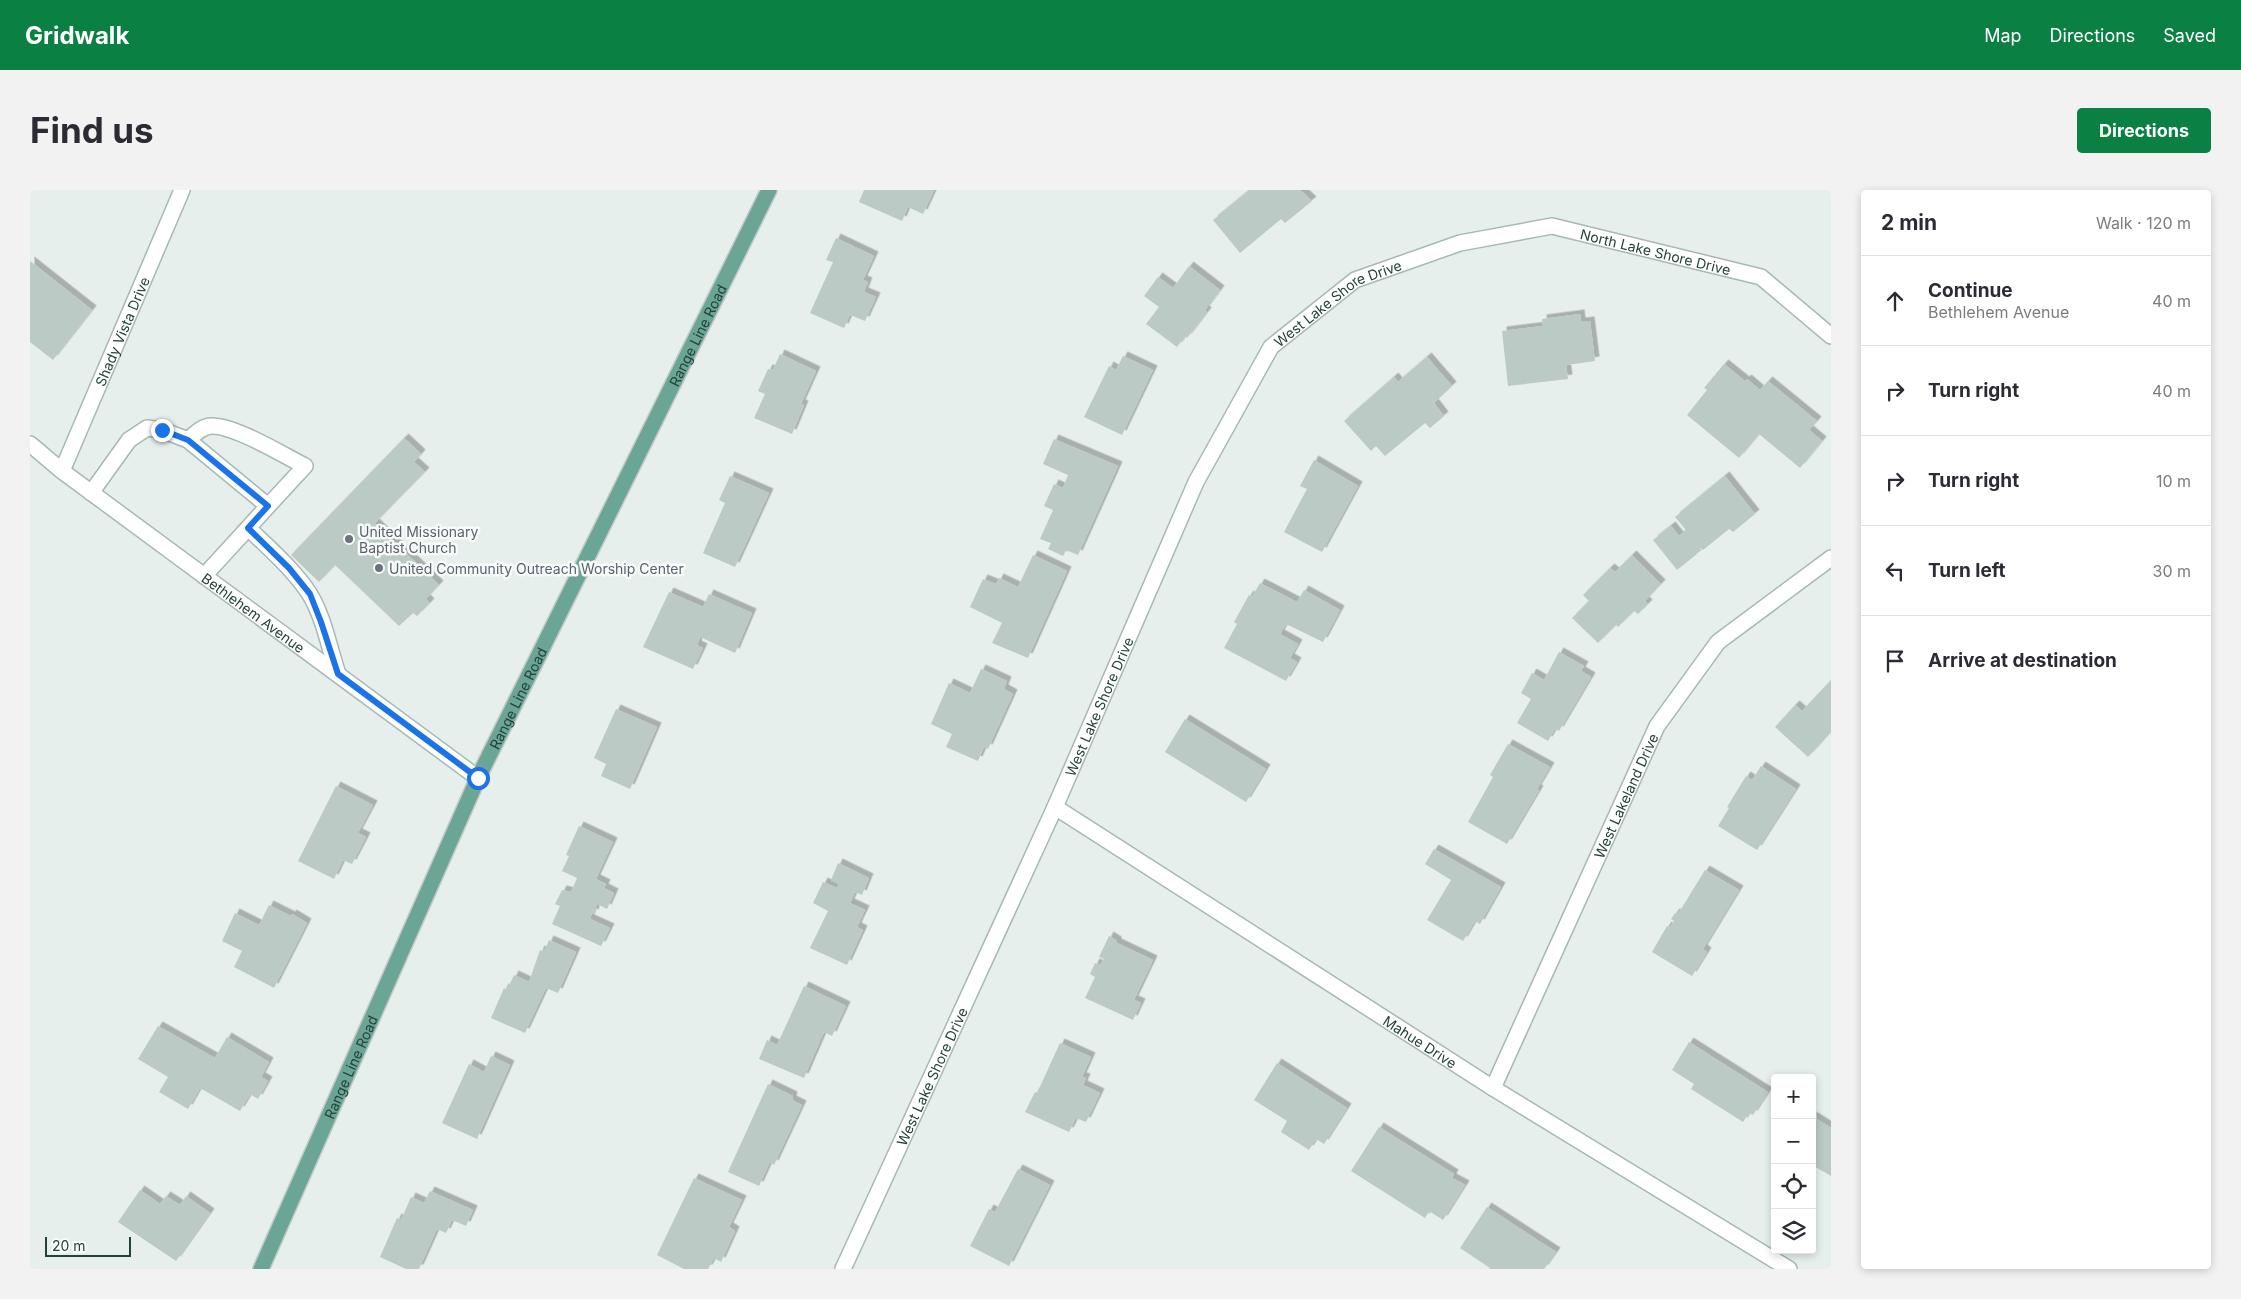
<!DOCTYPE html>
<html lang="en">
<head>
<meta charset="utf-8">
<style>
  body { margin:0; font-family:Inter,sans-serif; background:#f2f2f3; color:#2b2b33 }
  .controls { position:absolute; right:15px; bottom:15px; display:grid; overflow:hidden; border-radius:5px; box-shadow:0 2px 8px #0003 }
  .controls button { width:45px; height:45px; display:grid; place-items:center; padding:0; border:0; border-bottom:1px solid #e1e1e2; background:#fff; color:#2b2b33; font:25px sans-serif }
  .scale { position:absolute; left:15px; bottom:12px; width:86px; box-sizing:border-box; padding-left:5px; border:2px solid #24423a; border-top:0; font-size:14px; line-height:18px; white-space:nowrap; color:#24423a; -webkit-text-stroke:4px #f7fbf9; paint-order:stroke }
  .stop { position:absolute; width:15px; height:15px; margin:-11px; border:4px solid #1a73e8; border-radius:50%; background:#fff }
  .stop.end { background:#1a73e8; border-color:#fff; box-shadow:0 1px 5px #0008 }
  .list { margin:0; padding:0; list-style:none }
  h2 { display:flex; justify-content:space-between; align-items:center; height:65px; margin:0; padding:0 20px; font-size:21px }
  h2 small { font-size:16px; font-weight:400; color:#7c7c81 }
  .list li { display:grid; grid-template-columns:32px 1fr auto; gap:15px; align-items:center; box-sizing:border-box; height:90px; padding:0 20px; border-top:1px solid #e1e1e2 }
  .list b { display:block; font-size:19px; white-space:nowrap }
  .list p { margin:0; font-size:16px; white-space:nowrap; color:#7c7c81 }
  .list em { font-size:16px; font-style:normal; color:#7c7c81 }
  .icon { flex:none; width:28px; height:28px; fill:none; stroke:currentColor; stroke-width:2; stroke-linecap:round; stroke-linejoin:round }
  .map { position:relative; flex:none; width:1801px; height:1079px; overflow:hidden; border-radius:5px }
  header { display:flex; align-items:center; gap:30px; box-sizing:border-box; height:70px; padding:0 25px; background:#0b8043; color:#fff }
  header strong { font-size:24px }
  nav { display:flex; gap:28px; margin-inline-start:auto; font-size:18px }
  .intro { display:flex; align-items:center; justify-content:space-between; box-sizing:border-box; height:120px; padding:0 30px }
  h1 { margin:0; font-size:35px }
  .button { padding:12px 22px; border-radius:5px; background:#0b8043; color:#fff; font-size:18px; font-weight:700 }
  main { display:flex; gap:30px; padding:0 30px }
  aside { flex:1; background:#fff; border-radius:5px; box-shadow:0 2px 8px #0003 }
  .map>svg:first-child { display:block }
  .building { fill:#bbcac4; filter:url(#shadow) }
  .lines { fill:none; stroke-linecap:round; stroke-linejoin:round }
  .minor-casing { stroke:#a8b8b2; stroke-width:18 }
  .major-casing { stroke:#c2cac8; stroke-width:18 }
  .minor { stroke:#fff; stroke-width:15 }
  .major { stroke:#6aa596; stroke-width:15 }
  .route { stroke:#1a73e8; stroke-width:6 }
  .worship-dot { fill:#6b7280; stroke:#f7fbf9; stroke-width:2 }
  .labels { text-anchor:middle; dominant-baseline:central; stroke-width:5; stroke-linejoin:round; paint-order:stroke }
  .street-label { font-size:14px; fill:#24423a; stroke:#f7fbf9 }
  .worship-label { font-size:14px; fill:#5b616d; stroke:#f7fbf9; text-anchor:start }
</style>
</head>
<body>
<header>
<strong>Gridwalk</strong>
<nav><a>Map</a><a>Directions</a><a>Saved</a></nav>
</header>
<div class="intro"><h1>Find us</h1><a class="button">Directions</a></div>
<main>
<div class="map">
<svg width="1801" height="1079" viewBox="0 0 1801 1079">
  <defs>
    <filter id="shadow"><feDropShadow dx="4.5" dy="-4.5" stdDeviation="0" flood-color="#0004"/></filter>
  </defs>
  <rect width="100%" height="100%" fill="#e6efeb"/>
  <g class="building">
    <path d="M834,0h70l-11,24 -15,-7 -6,14 -43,-19z"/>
    <path d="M1220,0h50l12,11 -27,22 -4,-4 -41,34 -27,-33z"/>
    <path d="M806,48l38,18 -11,24 5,2 -4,10 12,5 -11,24 -15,-6 -6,13 -34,-15 23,-51 -7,-2z"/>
    <path d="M0,71l62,49 -39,50 -23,-18z"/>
    <path d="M1159,76l31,24 -15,20 2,2 -20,26 -2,-2 -8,11 -31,-23 13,-17 -15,-11 14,-19 15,11z"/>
    <path d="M1550,124l1,8 9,-1 5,40 -29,4 2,14 -60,7 -6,-55 41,-5 -1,-7z"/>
    <path d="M750,164l36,17 -15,33 3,1 -12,29 -38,-16 11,-24 -7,-3 10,-22 5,1z"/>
    <path d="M1093,166l30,14 -31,65 -38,-18 25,-51 7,4z"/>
    <path d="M1397,167l25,29 -18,17 10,13 -14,12 -5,-5 -40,33 -9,-10 -5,5 -27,-30 50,-44 4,5z"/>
    <path d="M1694,174l21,17 2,-2 13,11 8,-9 49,40 -8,9 13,11 -22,27 -41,-34 -20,24 -52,-43 20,-25 -3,-2z"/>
    <path d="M374,248l17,16 -7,8 11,10 -50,51 64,62 -13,14 4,4 -13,13 -4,-3 -14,13 -64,-61 -16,17 -28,-27z"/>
    <path d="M1024,249l64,27 -40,89 -12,-5 -3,6 -15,-7 3,-6 -11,-4 13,-29 -9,-4 10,-22 9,4 5,-13 -25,-11z"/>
    <path d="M1284,270l44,26 -36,66 -38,-20 23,-43 -7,-3z"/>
    <path d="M700,286l39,17 -34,74 -32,-14 22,-50 -6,-3z"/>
    <path d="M1695,286l30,38 -22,18 -4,-3 -26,21 -2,-2 -6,5 2,1 -20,16 -24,-30 18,-14 8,10 7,-6 -11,-13z"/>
    <path d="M1003,365l34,16 -39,87 -36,-15 10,-20 -32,-16 13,-28 13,5 3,-6 19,9z"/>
    <path d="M1602,365l29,29 -16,17 3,3 -10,10 -4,-3 -16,16 -2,-2 -18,18 -26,-25 17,-17 -6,-6 27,-27 5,4z"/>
    <path d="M1230,393l37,19 7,-12 36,20 -17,32 -37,-18 -6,10 18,10 -8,14 7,4 -11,19 -62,-33 13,-24 -3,-2 15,-27 3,2z"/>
    <path d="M639,402l34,15 6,-13 43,19 -17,40 -35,-16 -3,8 6,3 -10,21 -50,-22z"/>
    <path d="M1529,462l25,14 -3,5 10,6 -32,54 -4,-2 -7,12 -31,-18 14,-24 -10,-6 11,-20 12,7z"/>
    <path d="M951,479l26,12 -3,8 9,5 -25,55 -4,-2 -6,14 -32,-14 6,-13 -21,-10 18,-41 21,10z"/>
    <path d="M1801,490v52l-23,25 -33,-30 20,-22 7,6z"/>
    <path d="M586,519l41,18 -27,62 -29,-13 5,-12 -12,-6z"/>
    <path d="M1155,529l81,50 -20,33 -81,-50z"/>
    <path d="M1478,554l42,23 -13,22 2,1 -32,54 -39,-22 25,-45 -3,-2z"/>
    <path d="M1731,576l35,23 -39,61 -39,-24 11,-18 -2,-1 19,-31 6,4z"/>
    <path d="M306,596l37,19 -15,28 8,4 -14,27 -9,-4 -9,19 -36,-18z"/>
    <path d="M549,636l34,16 -17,37 10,5 -2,4 10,5 -7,16 -10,-5 -3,10 -2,-1 -2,6 20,9 -9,18 -49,-22 8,-18 -5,-2 7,-14 9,2 6,-14 -15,-7 7,-15 -3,-1z"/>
    <path d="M1404,659l67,38 -21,37 -5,-3 -12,20 -36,-21 24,-40 -26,-16z"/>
    <path d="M808,673l31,15 -7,17 -7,-3 -5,11 15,7 -8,17 6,3 -16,35 -37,-17 18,-37 -15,-8 10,-21 14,6 2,-4 -8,-4z"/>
    <path d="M1675,680l34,20 -36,59 4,3 -15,24 -40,-24 15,-26 3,2 4,-7 -3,-2 4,-6 3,1z"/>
    <path d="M239,715l22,11 1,-2 15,9 -33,65 -40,-21 8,-16 -20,-10 13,-28 24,12z"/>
    <path d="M1079,746l8,5v2l36,17 -19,40 7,3 -8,17 -48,-22 10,-21 -5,-3 5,-11 5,2 4,-6 -5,-2z"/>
    <path d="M519,750l27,12 -18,41 -12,-5 -21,45 -34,-15 13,-30 3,2 7,-15 15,7 11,-32 4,2z"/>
    <path d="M774,796l42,20 -14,30 -8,-4 -20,46 -45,-19 8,-19 10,5z"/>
    <path d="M128,836l57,32 12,-21 42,25 -8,15 7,4 -10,18 -8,-5 -10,17 -40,-23 -12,21 -29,-17 9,-15 -30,-18z"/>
    <path d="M1659,852l79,50 -15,23 -4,-2 -6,9 -52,-33 3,-5 -22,-14z"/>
    <path d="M1030,853l31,14 -9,20 4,1 -3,7 17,8 -14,29 -10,-4 -7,14 -44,-20 10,-20 2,1z"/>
    <path d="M461,866l19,9 -33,74 -35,-16 27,-59 15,8z"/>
    <path d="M1247,873l70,45 -23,36 -8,-5 -7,11 -28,-18 6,-11 -33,-21z"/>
    <path d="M738,894l25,12 -1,4 10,5 -28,60 -4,-3 -11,24 -31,-14z"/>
    <path d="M1782,926l19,12v48l-19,-11z"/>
    <path d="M1349,937l75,47 -2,4 13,7 -22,35 -14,-9 -4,7 -74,-47z"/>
    <path d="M988,979l32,16 -41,81 -39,-20 19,-37 6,3z"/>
    <path d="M664,988l48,22 -13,27 6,4 -14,31 -7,-4 -6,11h-24l-27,-14z"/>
    <path d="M110,1000l20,14 6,-8 14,9 6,-9 24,17 -34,48 -58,-39z"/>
    <path d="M400,1001l43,19 -7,16 -14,-6 -6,13 -9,-4 -18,40h-13l-26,-12 17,-39 4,2 10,-23 13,6z"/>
    <path d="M1457,1017l69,45 -12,17h-55l1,-1 -30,-20z"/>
  </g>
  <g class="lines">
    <g class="minor-casing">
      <g id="minor">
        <path d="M158,250c7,-6 13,-13 23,-14 23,-1 72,29 94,40l-37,40"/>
        <path id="s1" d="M0,254l32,27 416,307"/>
        <path id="s2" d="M32,281l120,-281"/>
        <path d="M61,303l38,-53 18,-12 15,2 26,10 80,66 -20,22"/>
        <path d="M174,386l44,-48c21,20 45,41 61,65 15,24 20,55 29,81"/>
        <path id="s3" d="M1025,617l438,281 296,181"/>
        <path id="s4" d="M1463,898l164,-362 61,-84 113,-84"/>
        <path id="s5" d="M813,1079l212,-462 141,-325 75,-135 84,-67 105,-37 92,-17 209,51 70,59"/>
      </g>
    </g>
    <g class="major-casing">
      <g id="major">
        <path id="s6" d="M231,1079l217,-491 291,-588"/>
      </g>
    </g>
    <use href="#minor" class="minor"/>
    <use href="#major" class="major"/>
  </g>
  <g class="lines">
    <path class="route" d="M132,240l26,10 80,66 -20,22 41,40 21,26 11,28 17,52 140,104"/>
  </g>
  <g class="worship-dot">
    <circle cx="319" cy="349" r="5"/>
    <circle cx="349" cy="378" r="5"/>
  </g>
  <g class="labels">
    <g class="street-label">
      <text stroke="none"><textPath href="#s5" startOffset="1436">North Lake Shore Drive</textPath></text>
      <text stroke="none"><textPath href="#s5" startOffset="1098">West Lake Shore Drive</textPath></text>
      <text stroke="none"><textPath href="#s2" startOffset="152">Shady Vista Drive</textPath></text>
      <text stroke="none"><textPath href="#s6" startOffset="1031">Range Line Road</textPath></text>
      <text stroke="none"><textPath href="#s1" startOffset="280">Bethlehem Avenue</textPath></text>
      <text stroke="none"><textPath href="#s6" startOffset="626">Range Line Road</textPath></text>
      <text stroke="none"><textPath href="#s5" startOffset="618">West Lake Shore Drive</textPath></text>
      <text stroke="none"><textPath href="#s4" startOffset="321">West Lakeland Drive</textPath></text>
      <text stroke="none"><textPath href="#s3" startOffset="434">Mahue Drive</textPath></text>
      <text stroke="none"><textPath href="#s6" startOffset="221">Range Line Road</textPath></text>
      <text stroke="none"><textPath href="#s5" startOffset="212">West Lake Shore Drive</textPath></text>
    </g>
    <g class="worship-label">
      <text x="329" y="341">United Missionary<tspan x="329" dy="16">Baptist Church</tspan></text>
      <text x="359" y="378">United Community Outreach Worship Center</text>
    </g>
  </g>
</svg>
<div class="controls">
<button>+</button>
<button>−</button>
<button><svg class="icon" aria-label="locate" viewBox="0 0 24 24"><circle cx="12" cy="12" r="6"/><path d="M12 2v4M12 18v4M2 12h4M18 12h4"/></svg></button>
<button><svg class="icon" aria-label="layers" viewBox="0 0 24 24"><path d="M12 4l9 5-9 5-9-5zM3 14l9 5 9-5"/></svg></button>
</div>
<div class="scale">20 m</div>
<div class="stop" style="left:448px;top:588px"></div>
<div class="stop end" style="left:132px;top:240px"></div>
</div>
<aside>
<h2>2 min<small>Walk · 120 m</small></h2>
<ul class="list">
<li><svg class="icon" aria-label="ahead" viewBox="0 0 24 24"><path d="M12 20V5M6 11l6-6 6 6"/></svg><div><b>Continue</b><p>Bethlehem Avenue</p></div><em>40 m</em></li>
<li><svg class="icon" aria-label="right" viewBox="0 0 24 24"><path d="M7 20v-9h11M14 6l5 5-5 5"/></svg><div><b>Turn right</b></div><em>40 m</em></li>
<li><svg class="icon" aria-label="right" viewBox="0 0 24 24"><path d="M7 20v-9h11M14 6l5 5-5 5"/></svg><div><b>Turn right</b></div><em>10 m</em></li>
<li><svg class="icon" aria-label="left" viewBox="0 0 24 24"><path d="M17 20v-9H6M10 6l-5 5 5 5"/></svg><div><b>Turn left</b></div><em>30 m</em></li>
<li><svg class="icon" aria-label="arrive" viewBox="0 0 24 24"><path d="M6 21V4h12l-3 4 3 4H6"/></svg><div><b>Arrive at destination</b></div></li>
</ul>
</aside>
</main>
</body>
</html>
